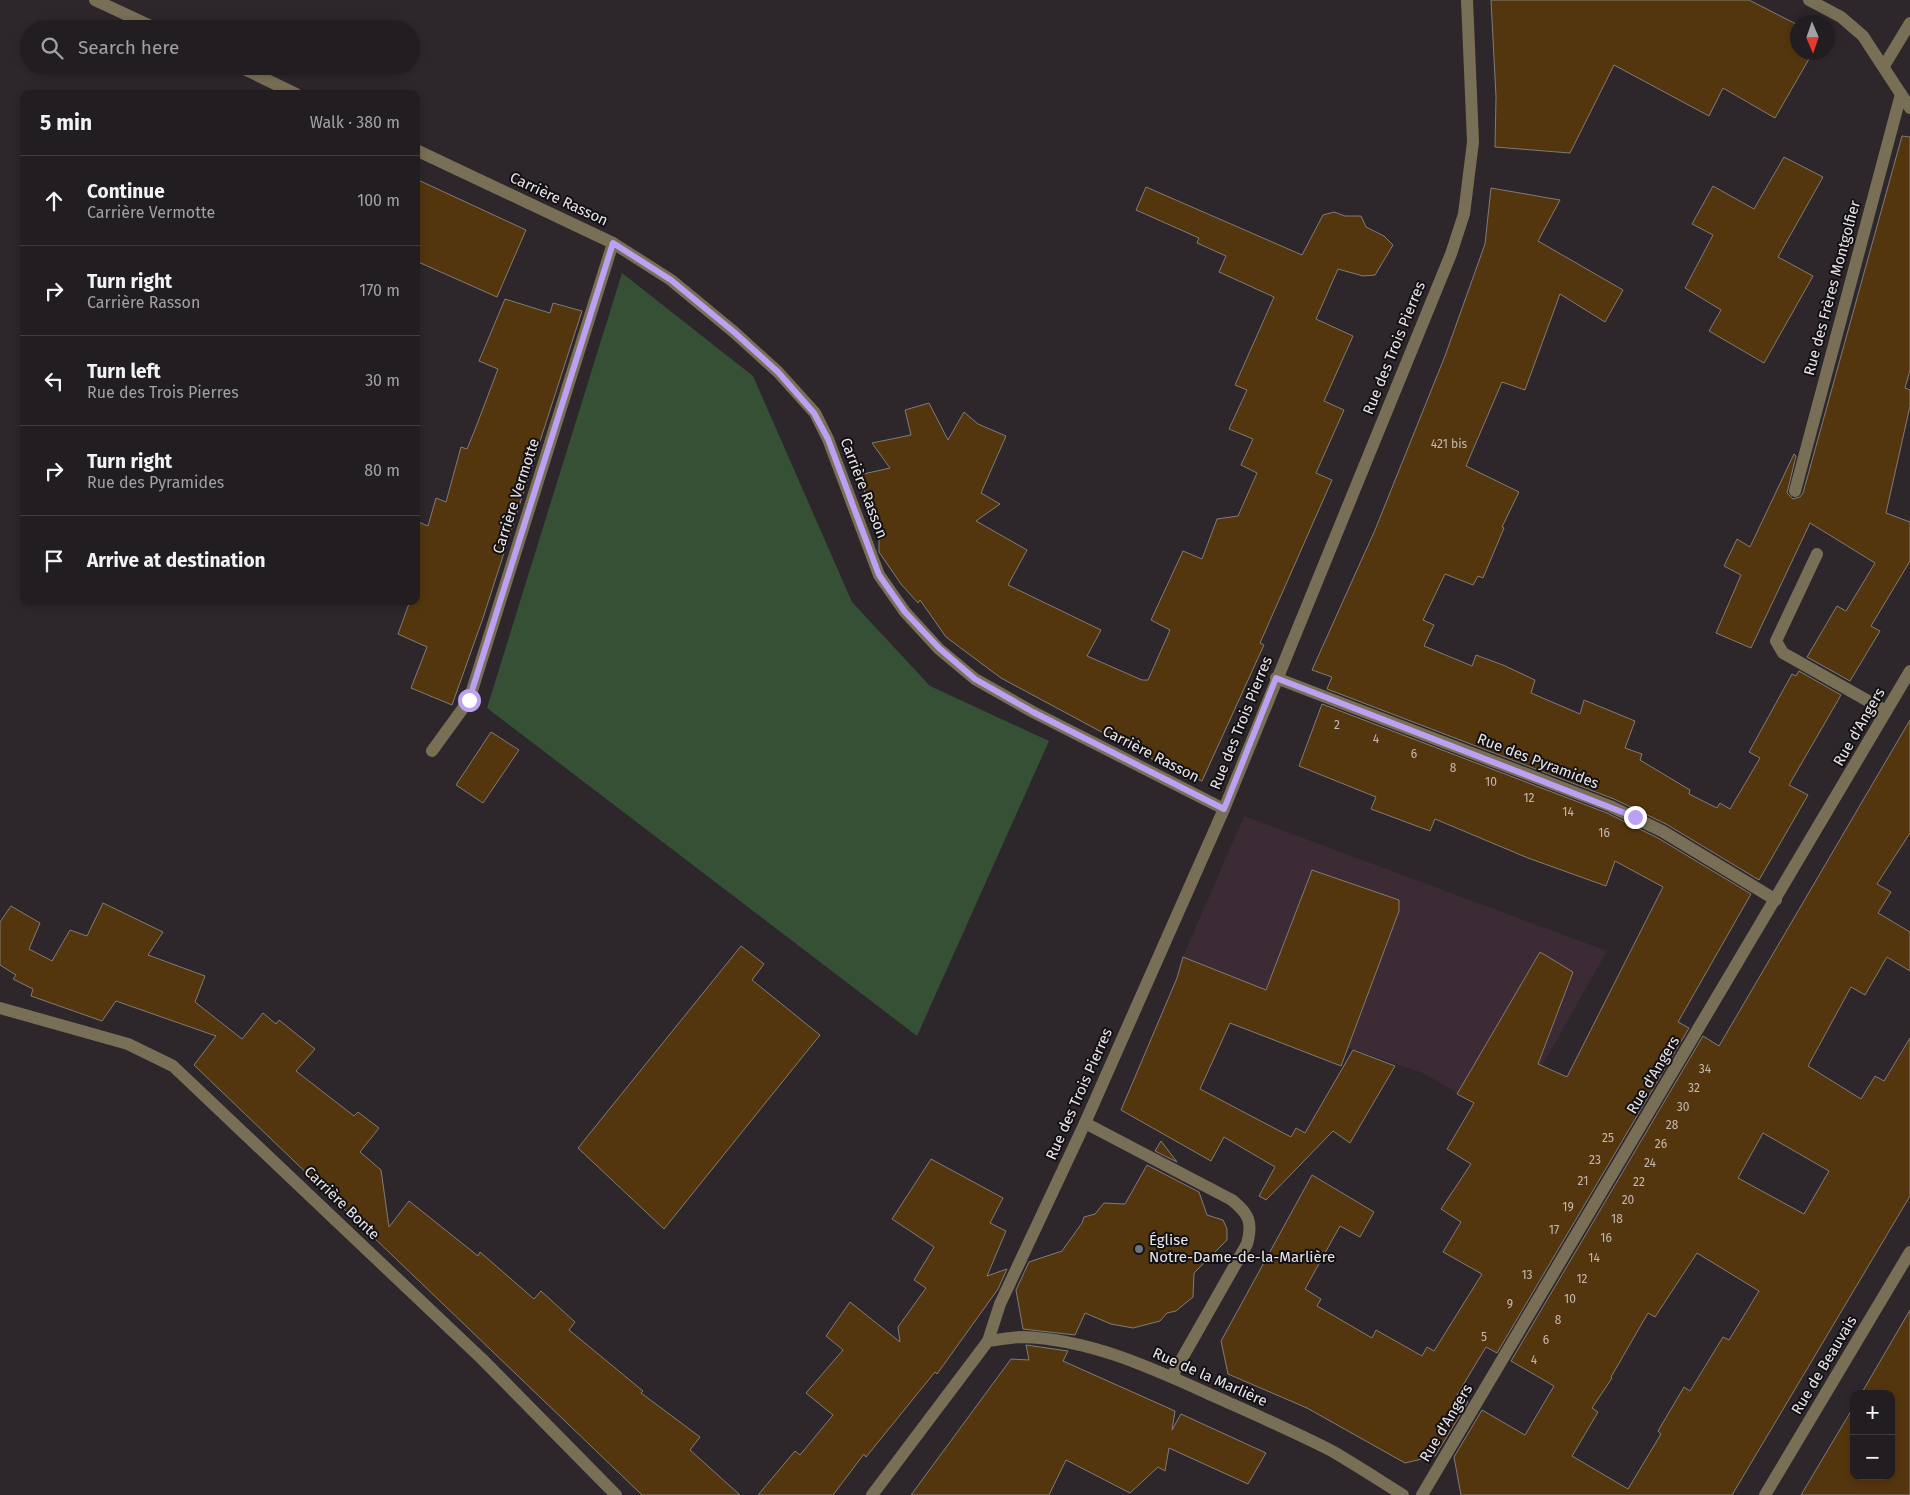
<!DOCTYPE html>
<html lang="en">
<head>
<meta charset="utf-8">
<style>
  body { margin:0; font-family:"Fira Sans",sans-serif; background:#2e2a2e; color:#f1f3f6 }
  .controls { position:absolute; right:15px; bottom:15px; display:grid; overflow:hidden; border-radius:10px; box-shadow:0 2px 8px #0003 }
  .controls button { width:45px; height:45px; display:grid; place-items:center; padding:0; border:0; border-bottom:1px solid #3f3b3f; background:#221d21; color:#f1f3f6; font:25px sans-serif }
  .compass { position:absolute; left:1790px; top:15px; width:45px; height:45px; border-radius:50%; background:#221d21; box-shadow:0 2px 8px #0003; rotate:178deg }
  .stop { position:absolute; width:15px; height:15px; margin:-11px; border:4px solid #bca0f2; border-radius:50%; background:#fff }
  .stop.end { background:#bca0f2; border-color:#fff; box-shadow:0 1px 5px #0008 }
  .list { margin:0; padding:0; list-style:none }
  h2 { display:flex; justify-content:space-between; align-items:center; height:65px; margin:0; padding:0 20px; font-size:21px }
  h2 small { font-size:16px; font-weight:400; color:#a2a2a5 }
  .list li { display:grid; grid-template-columns:32px 1fr auto; gap:15px; align-items:center; box-sizing:border-box; height:90px; padding:0 20px; border-top:1px solid #3f3b3f }
  .list b { display:block; font-size:19px; white-space:nowrap }
  .list p { margin:0; font-size:16px; white-space:nowrap; color:#a2a2a5 }
  .list em { font-size:16px; font-style:normal; color:#a2a2a5 }
  .icon { flex:none; width:28px; height:28px; fill:none; stroke:currentColor; stroke-width:2; stroke-linecap:round; stroke-linejoin:round }
  .map { position:relative; flex:none; width:1910px; height:1495px; overflow:hidden }
  .search { position:absolute; background:#221d21; box-shadow:0 2px 8px #0003; left:20px; top:20px; width:400px; height:55px; display:flex; align-items:center; gap:12px; box-sizing:border-box; padding:0 18px; border-radius:28px; color:#a2a2a5; font-size:19px }
  .panel { position:absolute; background:#221d21; box-shadow:0 2px 8px #0003; left:20px; top:90px; width:400px; height:515px; border-radius:10px }
  .map>svg:first-child { display:block }
  .education { fill:#3c2b34 }
  .green { fill:#355035 }
  .building { fill:#54360e; stroke:#817b75; fill-rule:evenodd }
  .lines { fill:none; stroke-linecap:round; stroke-linejoin:round }
  .minor { stroke:#796f57; stroke-width:12 }
  .route { stroke:#bca0f2; stroke-width:6 }
  .worship-dot { fill:#6b7280; stroke:#131113; stroke-width:2 }
  .labels { text-anchor:middle; dominant-baseline:central; stroke-width:4; stroke-linejoin:round; paint-order:stroke }
  .number-label { font-size:12px; fill:#c4b9b2 }
  .street-label { font-size:15px; fill:#e9e5e9; stroke:#131113 }
  .poi-label { font-size:15px; fill:#e9e5e9; stroke:#131113; text-anchor:start }
</style>
</head>
<body>
<div class="map">
<svg width="1910" height="1495" viewBox="0 0 1910 1495">
  <rect width="100%" height="100%" fill="#2d272c"/>
  <path class="education" d="M1244,816l363,135 -73,129 -70,17 -41,-24 -75,-25 -171,-69 6,-22z"/>
  <path class="green" d="M622,273l131,103 99,226 78,84 119,55 -132,295 -430,-328z"/>
  <g class="building">
    <path d="M1491,0h258l49,25v27h15l-38,66 -52,-30 -14,28 -95,-51 -44,88 -75,-6 1,-50z"/>
    <path d="M1902,136l8,1v233l-5,18 5,2v16l-24,107 24,9v39l-39,65 9,5 -30,50 -43,-24 30,-51 9,5 29,-48 -65,-40 -59,125 -35,-15 25,-58 -17,-9 13,-27 13,8 44,-93 2,2 -9,37 6,6 7,-2 3,-4z"/>
    <path d="M1784,157l39,20 -45,80 35,19 -49,87 -55,-32 12,-21 -36,-22 28,-53 -21,-11 21,-38 41,23z"/>
    <path d="M416,179l110,51 -29,67 -81,-36z"/>
    <path d="M1146,187l156,68 21,-40 11,-3 11,4h16l5,11 18,9 9,9 -18,30 -12,1 -25,-7 -22,50 37,17 -29,65 20,9 -28,63 16,7 -72,163 4,2 -62,136 -52,-23 -149,-80 -55,-41 -26,-37 -2,3 -17,-19 -22,-32v-19l-20,-58 31,-7 -18,-25 39,-8 -6,-25 24,-7 19,37 16,-28 14,12 28,12 -25,57 19,11 -24,17 51,29 -19,35 93,45 -14,26 55,24h6l22,-50 -19,-10 32,-69 19,8 15,-40 21,-3 19,-43 -16,-8 12,-26 -24,-10 18,-39 -12,-5 39,-88 -55,-25 7,-16 -29,-13 2,-5 -63,-28z"/>
    <path d="M1491,188l69,12 -22,41 85,49 -18,32 -45,-28 -35,96 -23,-8 -36,84 53,26 -17,35 2,1 -21,50 -5,-2 -5,9 -28,-11 -22,46 11,5 -10,21 48,20 4,-11 27,10 32,15 -4,13 49,21 4,-14 51,21 -10,27 17,6 -2,6 50,30 -1,4 28,14 3,-5 10,6 30,-51 -11,-6 43,-78 4,2 3,-5 42,24 -52,90 19,10 -49,85 -93,-56 -52,-25 -287,-110 5,-12 -20,-7 63,-140 70,-174 40,-112z"/>
    <path d="M505,299l45,14 3,-10 29,8 -99,307 -31,87 -41,-17 16,-41 -29,-13 12,-33h6v-80l12,5 8,-28 10,4 15,-55 6,2 9,-22 22,-58 -19,-8z"/>
    <path d="M1322,704l285,109 51,25 93,56 -73,128 11,6 -192,325 -11,-6 -29,48 11,7 -33,54 -30,7 -98,-55 -79,-34 -7,-33 91,-166 62,37 -14,25 -20,-11 -35,63 16,10 -4,7 55,32 4,-8 46,26 5,-9 7,4 48,-77 -39,-22 18,-30 -20,-13 30,-45 -24,-15 27,-46 -17,-9 83,-142 33,20 -35,92 29,13 96,-190 -48,-26 -9,25 -78,-28 -93,-39 -5,12 -59,-22 5,-12 -77,-31z"/>
    <path d="M1910,720v113l-33,51 14,8 -13,21 32,19v39l-23,-14 -22,38 -14,-8 -43,79 53,33 14,-23 9,5 26,-43v158l-178,299h-271l-7,-38 28,-47 43,25 29,-49 -43,-25 192,-325 16,10zM1763,1133l66,38 -25,43 -66,-36zM1697,1253l62,38 -30,49 -6,-3 -33,54 -6,-4 -26,44 3,3 -33,55 -56,-33 26,-44 -6,-4 20,-30 -1,-1 37,-64 7,4z"/>
    <path d="M491,732l28,18 -36,53 -27,-18z"/>
    <path d="M1312,870l87,30v11l-58,155 -111,-43 -30,66 91,48 5,-9 9,5 48,-83 42,16 -45,77 -17,-12 -67,69 -7,-4 16,-29 -51,-30 -13,24 -90,-51 56,-132 6,-21 83,33z"/>
    <path d="M103,903l60,29 -15,23 57,21 -10,26 47,37 21,-26 13,11 3,-4 36,29 -19,22 58,45 4,-4 21,16 -19,24 21,18 8,57 20,-26 69,55 2,-4 54,47 7,-8 34,31 -6,8 74,61 -2,2 59,44 -10,13 50,45h-98l-448,-430 22,-29 -100,-35 -14,20 -71,-25 2,-7 -20,-10 3,-4 -16,-10v-43l11,-16 29,17 -11,26 23,12 18,-31 17,6z"/>
    <path d="M741,946l23,18 -12,16 68,55 -156,194 -86,-81z"/>
    <path d="M1161,1141l16,21 -22,-11z"/>
    <path d="M931,1159l72,39 -13,25 16,8 -19,45 20,-7 -9,20 -61,85 -2,-2 -69,85 -2,-3 -31,41h-75l37,-44 5,4 33,-40 -27,-22 37,-43 -17,-14 24,-34 50,40 -2,-15 28,-39 -12,-8 20,-33 -42,-28z"/>
    <path d="M1147,1165l52,27 8,23 16,5 4,9v11l-33,33 -1,24 -17,14 -9,2 -7,8 -27,7 -22,-4 -26,-11 -10,22 -52,-6 -7,-39 13,-28 33,-11 20,-28 2,-6 11,-3 9,-11 21,1z"/>
    <path d="M1910,1310v185h-109l53,-89v70h37v-82h-30z"/>
    <path d="M1026,1345l42,6 -5,10 112,50 -3,19 9,-16 85,39 -18,31 -79,-36 -4,23 -7,-4 -28,26 -64,-33 -17,35h-138l100,-136 18,1z"/>
  </g>
  <g class="lines">
    <g class="minor">
      <path d="M95,0l62,29"/>
      <path d="M1809,0l32,17 22,19 47,72"/>
      <path d="M238,66l58,28"/>
      <path d="M1884,66l26,-43"/>
      <path d="M416,150l197,93 58,37 63,52 44,40 37,41 13,26 51,136 26,37 34,37 36,30 58,33 191,97"/>
      <path d="M1795,491l106,-397"/>
      <path d="M1817,554l-41,87 7,12 103,58"/>
      <path d="M1276,678l334,128 52,25 114,69"/>
      <path d="M432,751l37,-51 144,-457"/>
      <path d="M0,1008l128,36 45,22 309,293 134,136"/>
      <path d="M1085,1123l147,77c17,14 21,22 15,44l-75,132"/>
      <path d="M988,1341c11,-1 23,-4 34,-4 70,2 134,33 196,61 38,17 77,34 114,53 24,14 47,29 71,44"/>
      <path d="M872,1495l116,-154 12,-37 85,-181 139,-314 227,-555 13,-40 9,-72 -6,-142"/>
      <path d="M1422,1495l488,-824"/>
      <path d="M1765,1495l145,-243"/>
    </g>
  </g>
  <g class="lines">
    <path class="route" d="M469,700l144,-457 58,37 63,52 44,40 36,41 14,26 51,136 26,37 34,36 36,31 58,33 191,97 52,-131 359,139"/>
  </g>
  <circle class="worship-dot" cx="1139" cy="1249" r="5"/>
  <g class="labels">
    <g class="number-label">
      <text x="1449" y="444">421 bis</text>
      <text x="1337" y="725">2</text>
      <text x="1376" y="739">4</text>
      <text x="1414" y="754">6</text>
      <text x="1453" y="768">8</text>
      <text x="1491" y="782">10</text>
      <text x="1529" y="798">12</text>
      <text x="1568" y="812">14</text>
      <text x="1604" y="833">16</text>
      <text x="1705" y="1069">34</text>
      <text x="1694" y="1088">32</text>
      <text x="1683" y="1107">30</text>
      <text x="1672" y="1125">28</text>
      <text x="1608" y="1138">25</text>
      <text x="1661" y="1144">26</text>
      <text x="1595" y="1160">23</text>
      <text x="1650" y="1163">24</text>
      <text x="1583" y="1181">21</text>
      <text x="1639" y="1182">22</text>
      <text x="1628" y="1200">20</text>
      <text x="1568" y="1207">19</text>
      <text x="1617" y="1219">18</text>
      <text x="1554" y="1230">17</text>
      <text x="1606" y="1238">16</text>
      <text x="1594" y="1258">14</text>
      <text x="1527" y="1275">13</text>
      <text x="1582" y="1279">12</text>
      <text x="1570" y="1299">10</text>
      <text x="1510" y="1304">9</text>
      <text x="1558" y="1320">8</text>
      <text x="1484" y="1337">5</text>
      <text x="1546" y="1340">6</text>
      <text x="1534" y="1360">4</text>
    </g>
    <g class="street-label">
      <text transform="translate(559 199) rotate(25)">Carrière Rasson</text>
      <text transform="translate(1832 288) rotate(-75)">Rue des Frères Montgolfier</text>
      <text transform="translate(1394 348) rotate(-68)">Rue des Trois Pierres</text>
      <text transform="translate(864 488) rotate(69)">Carrière Rasson</text>
      <text transform="translate(516 496) rotate(-72)">Carrière Vermotte</text>
      <text transform="translate(1241 723) rotate(-68)">Rue des Trois Pierres</text>
      <text transform="translate(1859 727) rotate(-60)">Rue d'Angers</text>
      <text transform="translate(1151 754) rotate(27)">Carrière Rasson</text>
      <text transform="translate(1538 761) rotate(21)">Rue des Pyramides</text>
      <text transform="translate(1653 1075) rotate(-59)">Rue d'Angers</text>
      <text transform="translate(1079 1094) rotate(-66)">Rue des Trois Pierres</text>
      <text transform="translate(342 1203) rotate(44)">Carrière Bonte</text>
      <text transform="translate(1824 1365) rotate(-59)">Rue de Beauvais</text>
      <text transform="translate(1210 1377) rotate(24)">Rue de la Marlière</text>
      <text transform="translate(1446 1423) rotate(-59)">Rue d'Angers</text>
    </g>
    <g class="poi-label">
      <text x="1149" y="1240">Église<tspan x="1149" dy="17">Notre-Dame-de-la-Marlière</tspan></text>
    </g>
  </g>
</svg>
<div class="controls">
<button>+</button>
<button>−</button>
</div>
<svg class="compass" viewBox="-18 -18 36 36"><path d="M0-13l5 13h-10z" fill="#e53935"/><path d="M0 13l5-13h-10z" fill="#a2a2a5"/></svg>
<div class="stop" style="left:469px;top:700px"></div>
<div class="stop end" style="left:1635px;top:817px"></div>
<div class="search"><svg class="icon" aria-label="search" viewBox="0 0 24 24"><circle cx="10" cy="10" r="6"/><path d="M15 15l6 6"/></svg>Search here</div>
<section class="panel">
<h2>5 min<small>Walk · 380 m</small></h2>
<ul class="list">
<li><svg class="icon" aria-label="ahead" viewBox="0 0 24 24"><path d="M12 20V5M6 11l6-6 6 6"/></svg><div><b>Continue</b><p>Carrière Vermotte</p></div><em>100 m</em></li>
<li><svg class="icon" aria-label="right" viewBox="0 0 24 24"><path d="M7 20v-9h11M14 6l5 5-5 5"/></svg><div><b>Turn right</b><p>Carrière Rasson</p></div><em>170 m</em></li>
<li><svg class="icon" aria-label="left" viewBox="0 0 24 24"><path d="M17 20v-9H6M10 6l-5 5 5 5"/></svg><div><b>Turn left</b><p>Rue des Trois Pierres</p></div><em>30 m</em></li>
<li><svg class="icon" aria-label="right" viewBox="0 0 24 24"><path d="M7 20v-9h11M14 6l5 5-5 5"/></svg><div><b>Turn right</b><p>Rue des Pyramides</p></div><em>80 m</em></li>
<li><svg class="icon" aria-label="arrive" viewBox="0 0 24 24"><path d="M6 21V4h12l-3 4 3 4H6"/></svg><div><b>Arrive at destination</b></div></li>
</ul>
</section>
</div>
</body>
</html>
